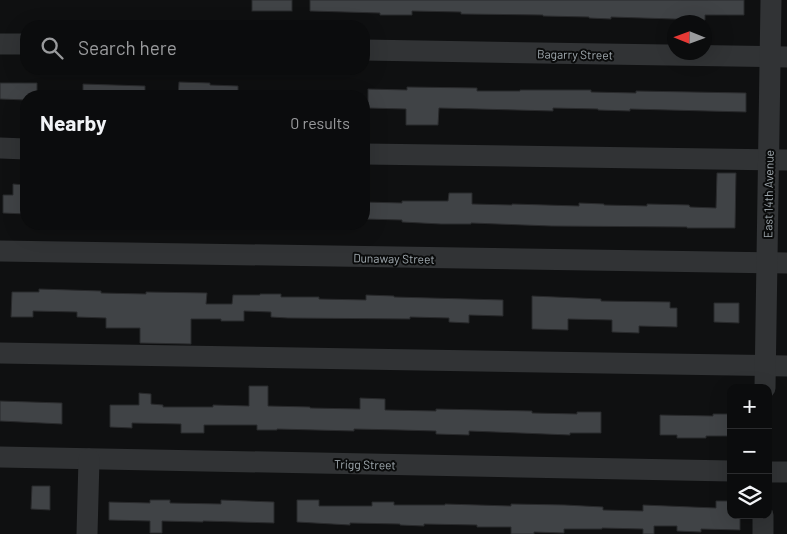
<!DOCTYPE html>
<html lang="en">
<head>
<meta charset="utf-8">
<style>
  body { margin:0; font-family:Barlow,sans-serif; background:#141516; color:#f1f3f6 }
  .controls { position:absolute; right:15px; bottom:15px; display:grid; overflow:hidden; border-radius:10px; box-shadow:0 5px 20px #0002 }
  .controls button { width:45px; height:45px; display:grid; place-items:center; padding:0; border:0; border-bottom:1px solid #2b2c2e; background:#0b0c0d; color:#f1f3f6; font:25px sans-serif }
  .compass { position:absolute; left:667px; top:15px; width:45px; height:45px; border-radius:50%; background:#0b0c0d; box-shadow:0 5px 20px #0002; rotate:271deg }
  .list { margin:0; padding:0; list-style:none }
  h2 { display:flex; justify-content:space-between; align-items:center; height:65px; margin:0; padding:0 20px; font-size:21px }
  h2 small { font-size:16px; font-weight:400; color:#9a9b9d }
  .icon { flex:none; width:28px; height:28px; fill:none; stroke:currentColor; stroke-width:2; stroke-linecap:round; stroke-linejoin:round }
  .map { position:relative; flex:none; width:787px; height:534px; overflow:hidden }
  .search { position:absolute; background:#0b0c0d; box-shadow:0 5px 20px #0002; left:20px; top:20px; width:350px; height:55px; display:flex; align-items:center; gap:12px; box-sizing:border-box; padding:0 18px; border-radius:20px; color:#9a9b9d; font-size:19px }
  .panel { position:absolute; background:#0b0c0d; box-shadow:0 5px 20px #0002; left:20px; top:90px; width:350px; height:140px; border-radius:20px }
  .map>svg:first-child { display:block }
  .building { fill:#404346; stroke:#292a2c }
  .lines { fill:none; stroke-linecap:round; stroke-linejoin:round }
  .minor { stroke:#313335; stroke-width:21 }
  .labels { text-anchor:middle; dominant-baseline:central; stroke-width:4; stroke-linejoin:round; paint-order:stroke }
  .street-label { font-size:12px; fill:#a1aab0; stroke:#0a0b0b }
</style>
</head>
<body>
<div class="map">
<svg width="787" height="534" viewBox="0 0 787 534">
  <rect width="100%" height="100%" fill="#0f1011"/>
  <g class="building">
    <rect x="252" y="0" width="40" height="11"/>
    <path d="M310,0h434v15h-39v5l-94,-3v2l-22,-1v-1l-46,-1v-1l-82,-1v-2l-49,-1v4h-32v-2l-70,-2z"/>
    <path d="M179,82l31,1v2l28,1v10h-60z"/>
    <path d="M0,83h37v13h-11v4l-26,-1z"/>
    <path d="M83,84l62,2v10h-62z"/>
    <path d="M407,87l70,1v3h43v-1h71v2l45,1v-2l110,2v19l-116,-3v2l-32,-1v-1l-45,-1v3l-114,-3 -1,17h-32v-16l-38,-1v-19l39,1z"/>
    <path d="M717,173h19l-1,55h-48v-1l-136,-1 -80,-3v1h-30l-39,-2v-2l-38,-1v-17l38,1v-2h46l1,-8h23v11l40,1v-1l67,2v-3l25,1v1l43,1v-2l42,1 1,2 26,1z"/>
    <path d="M13,184l13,1v29l-23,-1v-18h10z"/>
    <path d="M39,289l62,2v2l45,1v-2l61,1 -1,11h26l1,-9h27v-1h21v3h38v2l47,1v-5l28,1v1l109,3v16l-34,-1v8l-20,-1v-4l-39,-1v2l-122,-1 -17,-1v-5l-27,-1v10h-23v-2h-30v25l-51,-1v-15h-34v-10l-29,-1v-5l-44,-1v6h-22l1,-25h27z"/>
    <path d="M532,296l69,3v2l69,1v6h7v19l-38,-1v7l-27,-1v-12l-44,-1v11l-36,-1z"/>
    <path d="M714,303h25v20l-25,-1z"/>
    <path d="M249,386h19v20l42,1v1l50,1v-11l25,1v11l51,1v-2l96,2v2l45,1v-2h24v21h-31v2l-101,-4v4l-33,-1v-3l-36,-1 -46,-1v2l-77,-2v1h-20v-5h-53v8h-23v-9l-49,-1v5l-22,-1v-22h29v-12l12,1v10l12,1v2h50v-2l36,1z"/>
    <path d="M0,401l62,2v21l-62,-3z"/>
    <path d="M713,414h18v22h-25v2h-29v-3h-17v-20l53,1z"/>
    <path d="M32,486h18v24l-19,-1z"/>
    <path d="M150,500h20v3l51,1v-4l53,2v21l-71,-2v1l-41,-1v12h-12v-12l-41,-1v-18l41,1z"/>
    <path d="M297,500h22v6h53v-4h22v3h51v-1l66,2v-2l54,1 38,2v3l40,1v-6l73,3v-7h15v14h9v15l-39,-1v3l-24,-1v-5h-23v8h-11v-5l-41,-1v1h-38v4l-30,-1v2h-23v-7h-34v-2l-53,-1v2l-24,-1v-1l-50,-1v2l-53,-3z"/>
  </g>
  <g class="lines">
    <g class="minor">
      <path d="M0,44h26"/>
      <path d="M364,50l423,7"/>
      <path d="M0,148l26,1"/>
      <path d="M364,154l423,6"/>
      <path d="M0,251l787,12"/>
      <path d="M0,353l787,13"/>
      <path d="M765,388l6,-388"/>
      <path d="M0,457l731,14"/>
      <path d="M768,472h19"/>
      <path d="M87,534l2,-75"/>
      <path d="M763,534v-19"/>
    </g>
  </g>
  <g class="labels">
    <g class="street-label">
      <text transform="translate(575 54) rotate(1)">Bagarry Street</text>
      <text transform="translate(768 194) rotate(-89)">East 14th Avenue</text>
      <text transform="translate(394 258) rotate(1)">Dunaway Street</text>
      <text transform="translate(365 464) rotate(1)">Trigg Street</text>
    </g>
  </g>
</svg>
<div class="controls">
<button>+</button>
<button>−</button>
<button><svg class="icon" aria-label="layers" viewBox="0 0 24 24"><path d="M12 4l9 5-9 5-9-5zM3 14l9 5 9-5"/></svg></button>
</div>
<svg class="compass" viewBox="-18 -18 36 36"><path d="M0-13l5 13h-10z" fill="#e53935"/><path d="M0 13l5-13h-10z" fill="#9a9b9d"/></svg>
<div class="search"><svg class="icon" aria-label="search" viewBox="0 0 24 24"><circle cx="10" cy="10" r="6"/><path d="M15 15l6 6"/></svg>Search here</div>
<section class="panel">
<h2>Nearby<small>0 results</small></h2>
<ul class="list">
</ul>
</section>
</div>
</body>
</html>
